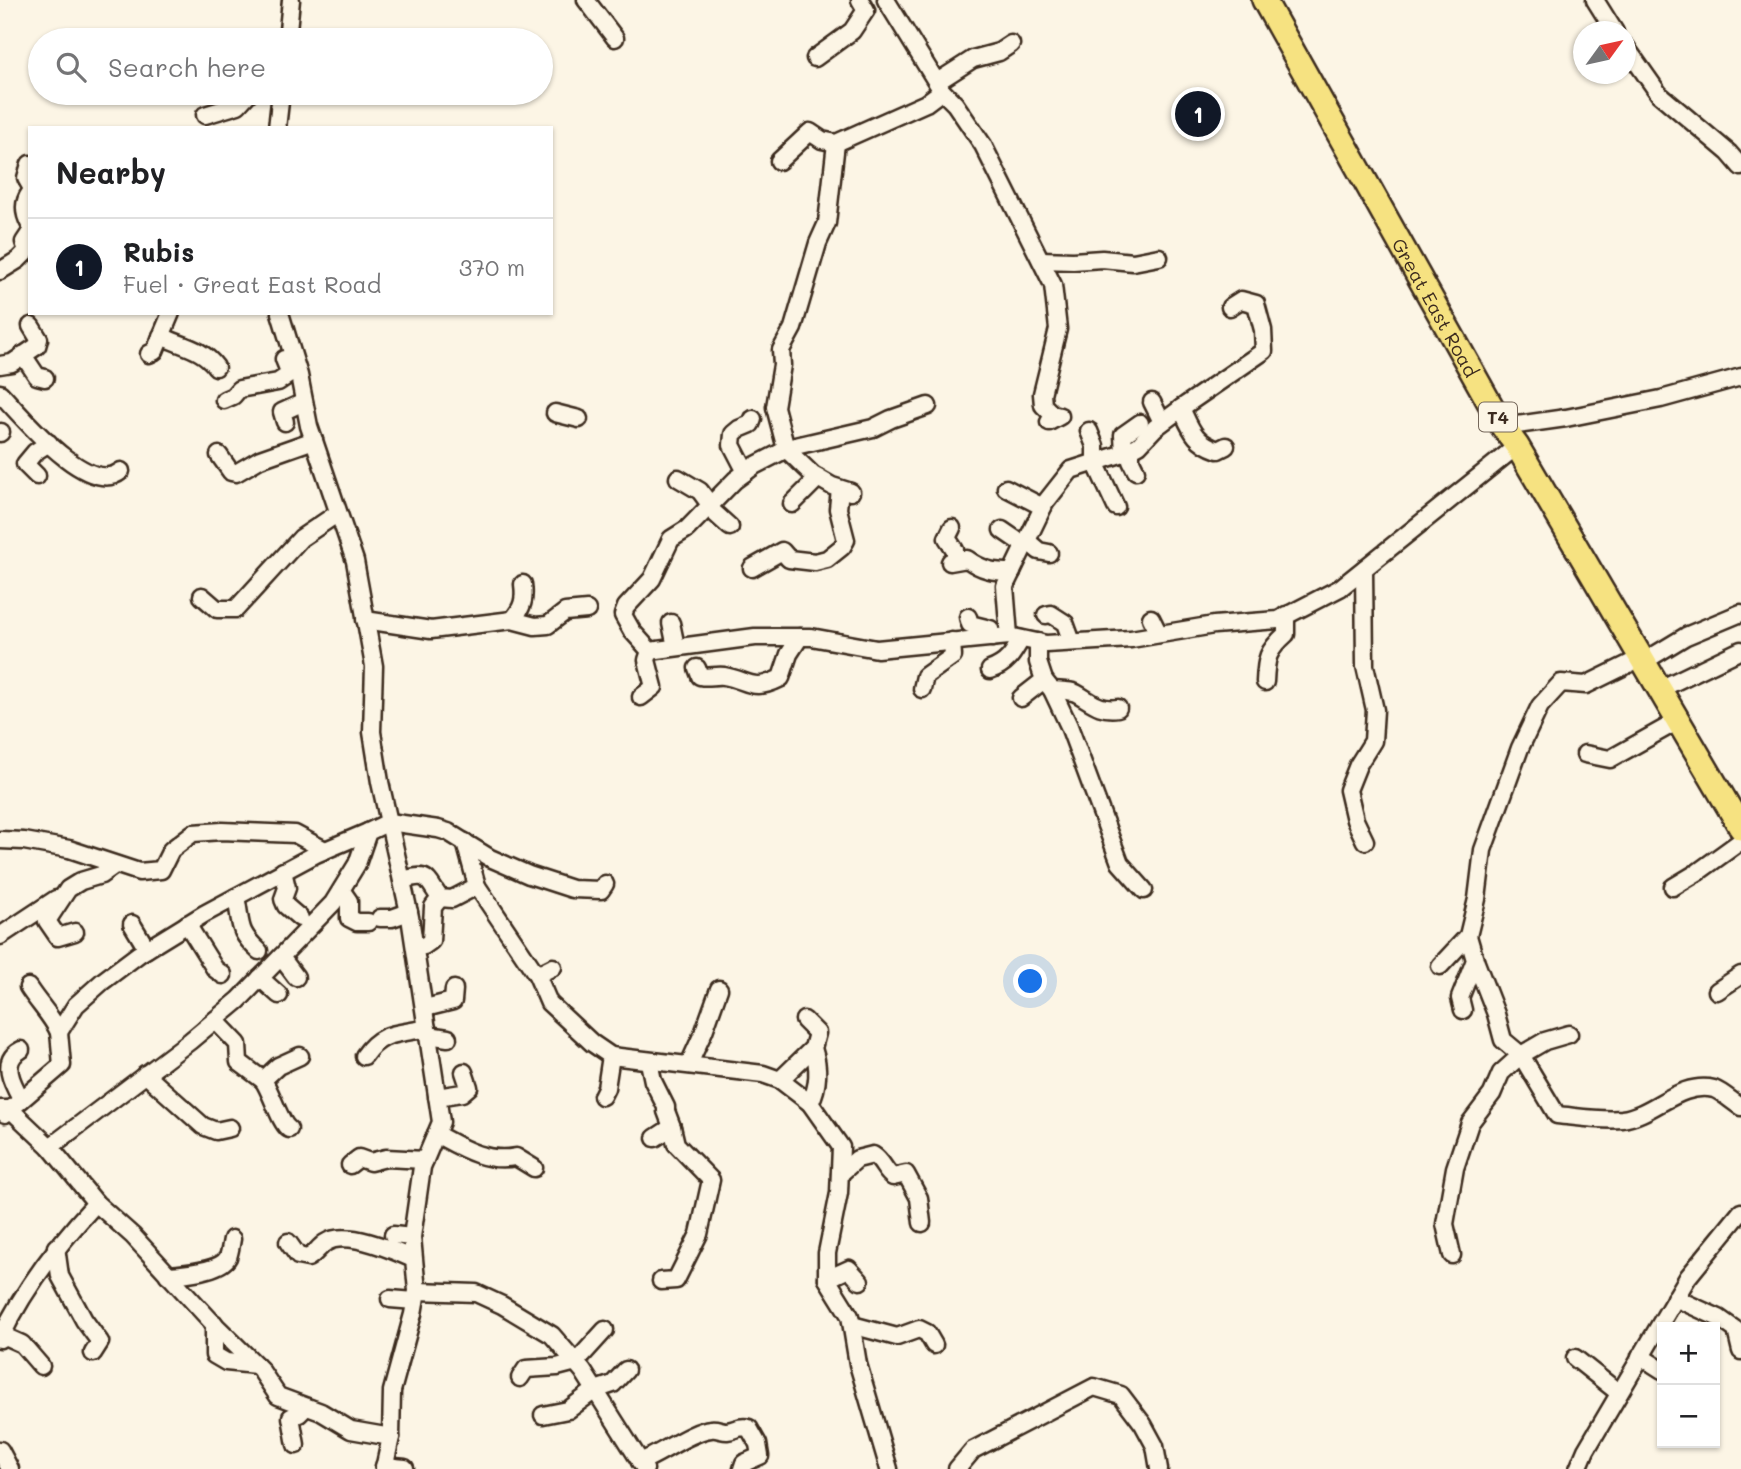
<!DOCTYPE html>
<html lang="en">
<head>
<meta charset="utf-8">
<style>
  body { margin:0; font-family:Mali,sans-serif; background:#f6f6f6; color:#202124 }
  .controls { position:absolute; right:21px; bottom:21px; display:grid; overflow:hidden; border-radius:0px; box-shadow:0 2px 5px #0004 }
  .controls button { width:63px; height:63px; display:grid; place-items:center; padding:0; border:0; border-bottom:2px solid #e0e0e0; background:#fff; color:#202124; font:35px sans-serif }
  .compass { position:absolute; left:1573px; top:21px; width:63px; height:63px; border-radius:50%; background:#fff; box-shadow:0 2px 5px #0004; rotate:57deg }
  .you { position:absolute; left:1031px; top:982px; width:24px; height:24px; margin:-18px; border:5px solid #fff; border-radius:50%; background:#1a73e8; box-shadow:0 0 0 10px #1a73e833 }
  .badge { display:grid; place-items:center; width:46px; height:46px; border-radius:50%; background:#111827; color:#fff; font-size:23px; font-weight:700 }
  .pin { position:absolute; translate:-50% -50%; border:4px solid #fff; box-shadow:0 2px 7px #0006 }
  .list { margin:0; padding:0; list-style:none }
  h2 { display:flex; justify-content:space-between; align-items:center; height:91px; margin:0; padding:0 28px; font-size:30px }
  h2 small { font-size:23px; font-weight:400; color:#757577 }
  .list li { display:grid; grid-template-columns:46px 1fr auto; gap:21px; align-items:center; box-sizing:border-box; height:98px; padding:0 28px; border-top:2px solid #e0e0e0 }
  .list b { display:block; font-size:26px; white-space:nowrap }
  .list p { margin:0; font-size:23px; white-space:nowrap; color:#757577 }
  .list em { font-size:23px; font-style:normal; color:#757577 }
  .icon { flex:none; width:38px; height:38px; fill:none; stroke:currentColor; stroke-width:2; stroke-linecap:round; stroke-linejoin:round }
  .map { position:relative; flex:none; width:1741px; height:1469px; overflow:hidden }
  .search { position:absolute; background:#fff; box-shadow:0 2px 5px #0004; left:28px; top:28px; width:525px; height:77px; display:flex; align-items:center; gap:18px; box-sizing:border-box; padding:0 24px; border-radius:38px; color:#757577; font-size:26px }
  .panel { position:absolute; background:#fff; box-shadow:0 2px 5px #0004; left:28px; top:126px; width:525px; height:189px; border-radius:0px }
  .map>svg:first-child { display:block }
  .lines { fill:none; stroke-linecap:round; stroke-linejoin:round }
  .minor-casing { stroke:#3b2a1e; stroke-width:21 }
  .highway-casing { stroke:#3b2a1e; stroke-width:28 }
  .minor { stroke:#fcf5e5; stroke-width:16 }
  .highway { stroke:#f6e281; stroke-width:23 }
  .labels { text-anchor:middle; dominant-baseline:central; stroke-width:7; stroke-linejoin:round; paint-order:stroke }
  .shield { fill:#fcf5e5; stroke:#75675a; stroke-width:2 }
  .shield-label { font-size:18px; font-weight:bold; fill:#3b2a1e }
  .street-label { font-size:19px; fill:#3b2a1e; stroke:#fcf5e5 }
</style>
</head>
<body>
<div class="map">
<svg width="1741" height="1469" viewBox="0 0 1741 1469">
  <rect width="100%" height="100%" fill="#fcf5e5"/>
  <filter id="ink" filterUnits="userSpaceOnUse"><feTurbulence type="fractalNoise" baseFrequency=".0143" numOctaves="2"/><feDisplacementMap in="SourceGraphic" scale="14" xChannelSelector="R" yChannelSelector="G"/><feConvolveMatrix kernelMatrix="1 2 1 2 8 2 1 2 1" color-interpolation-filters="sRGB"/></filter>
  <g filter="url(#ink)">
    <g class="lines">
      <g class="minor-casing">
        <g id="minor">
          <path d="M586,0l29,38"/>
          <path d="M886,0l56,91 13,13 28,41 70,140 5,44 -16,65 1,11 9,9 8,2 -11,6"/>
          <path d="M1595,0l20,32"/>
          <path d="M287,40l4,-40"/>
          <path d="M1626,47l33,47 70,59 12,14"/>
          <path d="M815,58l37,-27 14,-21 -6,-10"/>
          <path d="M937,82l36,-23 26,-7 12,-8"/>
          <path d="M205,115l33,-10 11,-12"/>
          <path d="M277,128l4,-35"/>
          <path d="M836,143l-9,80 -9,20 -25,85 -12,22 1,15 -7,42 11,42 27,26 19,11 19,6"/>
          <path d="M779,161l31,-29 12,8 14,3 90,-40 16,-12"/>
          <path d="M30,164l-4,14 4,7"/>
          <path d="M30,193c-8,11 -6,21 0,32"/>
          <path d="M1041,260l32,1 29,-2 31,3 26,-5"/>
          <path d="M0,271l18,-11 9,-9 -3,-9 6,-9"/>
          <path d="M280,313l19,62 10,51 46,135 19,105 -2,66 8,50 30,135 31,205 -19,45 -10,70 5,54 -4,23 -21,77 -1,46 -7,32"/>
          <path d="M161,336c21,10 41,12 55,31"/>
          <path d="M149,354l6,-3 16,-38"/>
          <path d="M23,355l14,21 8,2"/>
          <path d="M0,365l12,-2 25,-17 2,-7 -8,-13"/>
          <path d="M0,393c21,22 88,105 121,78"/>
          <path d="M224,400l9,-4 6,-7 39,-7 12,-8 -6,-15"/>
          <path d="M1152,402l10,20"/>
          <path d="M928,406l-37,13 -18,9 -82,19 -37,19 -19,14 -48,49 -16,10 -19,40 -26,28 -3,8 9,16 18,20 105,-14h56l66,12 132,-13 37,8 85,-5 83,-14 64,-5 62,-32 177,-142"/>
          <path d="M1181,408c10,21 13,34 37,42l8,-4"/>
          <path d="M555,413l24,6"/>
          <path d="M285,422l-3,-10 22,-10"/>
          <path d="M1503,427l63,-9 95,-19 80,-22"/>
          <path d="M1089,431l6,15v16l21,45"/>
          <path d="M0,433l1,-1"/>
          <path d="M1131,449v12l5,10"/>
          <path d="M1124,453l-1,-18 17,-12"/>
          <path d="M219,455l12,17 5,1 24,-14 54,-19"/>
          <path d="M746,472l-14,-27 1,-11 6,-5 12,-5 2,-5"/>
          <path d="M37,476l-12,-12 10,-12 14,-9"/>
          <path d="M678,478l22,13 11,15"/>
          <path d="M1006,488l37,19"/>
          <path d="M792,504l26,-26"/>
          <path d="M709,508l21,19"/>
          <path d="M952,528l-5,10 8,12v10"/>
          <path d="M1002,530l22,15"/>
          <path d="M1026,540l13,11 10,2"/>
          <path d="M950,562l17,-3c15,11 26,13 45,13"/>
          <path d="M752,568l30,-17 7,8 26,3 12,-3 15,-12 4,-7 -8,-31 2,-20"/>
          <path d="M1364,569l1,97 10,44 -2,31 -15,24 -10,25 7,30 10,21"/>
          <path d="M202,596l15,13h19l65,-71 37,-25"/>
          <path d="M1046,615l5,-1 14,9 7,19"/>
          <path d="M968,617l2,7 20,5 2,9"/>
          <path d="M1151,618l8,16"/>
          <path d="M365,620l66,10 81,-10 23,6 13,-1 17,-13 22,-2"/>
          <path d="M512,620c11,-12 13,-21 11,-36"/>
          <path d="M671,623l5,24"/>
          <path d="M1009,636l-4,-50 40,-83 26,-33 53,-17 15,-8 16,-17 32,-24 77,-53 -1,-21 -7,-26 -15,-4 -11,7"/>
          <path d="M1643,662l43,-26 55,-23"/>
          <path d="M697,668l3,8c8,2 15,-1 24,0 25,4 27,17 57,2l8,-24 11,-17"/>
          <path d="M990,670c17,-6 23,-16 31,-31"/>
          <path d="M1044,680l8,10 17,36 51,137 24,27"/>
          <path d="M1265,682c1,-24 2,-31 21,-48v-19"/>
          <path d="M922,689l3,-13 28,-20 -1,-15"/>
          <path d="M1660,689l81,-39"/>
          <path d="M1052,690c7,1 17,0 24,3 15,8 23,18 42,15"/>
          <path d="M641,697l13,-10 -7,-27 3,-9"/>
          <path d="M1021,698l23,-18 -6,-18v-20"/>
          <path d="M1585,754l25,5 68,-38"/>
          <path d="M0,840l24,1 45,8 70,23 22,-2 10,-20 22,-17 29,-2 73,3 30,16"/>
          <path d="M465,842l12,44 60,89 12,28 43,40 19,13 152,18 17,6 30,23 31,44 -2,46 -12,60v26l23,37 8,48 31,105"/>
          <path d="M283,871l4,17 -4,11 3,7 14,12"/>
          <path d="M402,880c27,-7 23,-3 38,18l12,1 25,-13"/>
          <path d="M1673,887l25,-15 43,-31"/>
          <path d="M342,891l7,10v17l8,4h11"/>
          <path d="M236,897c6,27 0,33 23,54"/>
          <path d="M380,918h12l17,-6"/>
          <path d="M132,924l15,25"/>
          <path d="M187,924l28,45 8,6"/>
          <path d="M75,932l-17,5 -11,-16 21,-32 13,-8 20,-6 14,-10"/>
          <path d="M0,936l56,-37"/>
          <path d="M415,947l9,-1 7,-5 2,-34 7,-9"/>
          <path d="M281,957l15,20"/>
          <path d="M1440,966l28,-30"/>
          <path d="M537,975l16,-8"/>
          <path d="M260,978l19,17"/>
          <path d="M28,987c10,16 23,28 31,45"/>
          <path d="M1717,991l24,-16"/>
          <path d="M425,1008l28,-7 1,-12"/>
          <path d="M1463,1010l-3,-12 15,-38 -7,-24 9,-37 6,-49 37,-102 20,-42 21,-23 25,2 55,-27"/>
          <path d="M215,1020l23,24 1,18 24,18 15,-14 22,-10"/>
          <path d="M1569,1034l-24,7 -24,14 36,60c21,2 44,6 65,4 32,-4 57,-38 92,-30 8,3 19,13 27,18"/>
          <path d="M428,1035l20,3"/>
          <path d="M21,1050c-21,11 -9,33 0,49"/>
          <path d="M364,1056c18,-26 35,-21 63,-28"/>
          <path d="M649,1062l4,19 13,26v4l6,16 -17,11"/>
          <path d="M689,1064l15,-33 15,-42"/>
          <path d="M145,1074l58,52 13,5 14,-3"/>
          <path d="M263,1080c9,13 17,43 26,49"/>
          <path d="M780,1080l33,-32 4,-15 -13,-13"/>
          <path d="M602,1096l4,-8 5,-32"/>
          <path d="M437,1097l25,-4 7,-6 -5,-15"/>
          <path d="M810,1103c9,-17 9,-37 3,-55"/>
          <path d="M0,1109h10l40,38 46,56 37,33 78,85 49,48 18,27 43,16 30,18 40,7"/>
          <path d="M5,1114l57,-49 -3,-33 17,-27 27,-24 36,-27 65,-40 112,-60 52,-22"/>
          <path d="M436,1134c26,14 49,29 80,23l18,11"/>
          <path d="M50,1147l140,-106 49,-41 94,-97 24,-39 11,-32 21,-10 49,7 10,3 42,26 39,17 43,14 29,1 4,-6"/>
          <path d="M350,1165l9,-7 11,4 16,-4 39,2"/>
          <path d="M840,1174l17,-15 16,-4c10,6 11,16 20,22l13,-3 13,24 3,25"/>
          <path d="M393,1235l19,2"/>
          <path d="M288,1242l10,14 10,2c7,-4 11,-11 17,-15 21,-14 68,7 88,16"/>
          <path d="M56,1247l4,29 24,44 16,22 -7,11"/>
          <path d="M1452,1255l-7,-31 10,-56 15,-45 22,-29 9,-21 20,-18 -18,-15 -7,-26 -21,-54"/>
          <path d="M168,1275c14,-1 53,-4 60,-18 2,-5 3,-13 4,-18"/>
          <path d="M827,1279l22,-10 11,12"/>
          <path d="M661,1281l15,-1 23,-46 12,-54 -35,-36 -4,-17"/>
          <path d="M417,1291l59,2 26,12 50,30 31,36 62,98"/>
          <path d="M1675,1298l44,20 17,12 5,21"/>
          <path d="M390,1299l25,2"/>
          <path d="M214,1323v32l12,7 30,3"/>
          <path d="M852,1325l45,12 22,-8 8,4 7,12"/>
          <path d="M2,1335l20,9 19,22"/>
          <path d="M0,1339c24,-51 58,-95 96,-136"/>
          <path d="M1640,1356l22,14"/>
          <path d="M1575,1358l44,35"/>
          <path d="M520,1378l6,-9 31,-2 19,-5 29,-32"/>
          <path d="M543,1415l25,-5 27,-20 18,-6 13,-14"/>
          <path d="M296,1445l-5,-28 8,-3 7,-7"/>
          <path d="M0,1450l10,19"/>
          <path d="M640,1462c21,-8 51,-31 71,-33 5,-1 11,2 16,2 9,-1 13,-6 22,-3l9,16 2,12 -16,7 -2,6"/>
          <path d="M384,1466l21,2"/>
          <path d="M957,1469l16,-19 121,-63 27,8 22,29 12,22 4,23"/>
          <path d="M1578,1469l8,-19 102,-173 53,-65"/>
        </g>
      </g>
      <g class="highway-casing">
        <g id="highway">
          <path id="s1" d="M1264,0l239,427 14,19 224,382"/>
        </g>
      </g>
      <use href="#minor" class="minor"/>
      <use href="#highway" class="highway"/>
    </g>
  </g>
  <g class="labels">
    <rect class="shield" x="1479" y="402.5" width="38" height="29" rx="5"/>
    <g class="shield-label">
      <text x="1498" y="417">T4</text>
    </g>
    <g class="street-label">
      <text stroke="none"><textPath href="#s1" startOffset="352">Great East Road</textPath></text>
    </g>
  </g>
</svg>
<div class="controls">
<button>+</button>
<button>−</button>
</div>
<svg class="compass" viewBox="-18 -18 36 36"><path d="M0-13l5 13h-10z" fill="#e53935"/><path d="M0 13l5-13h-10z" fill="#757577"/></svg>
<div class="you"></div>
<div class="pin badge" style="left:1198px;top:114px">1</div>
<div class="search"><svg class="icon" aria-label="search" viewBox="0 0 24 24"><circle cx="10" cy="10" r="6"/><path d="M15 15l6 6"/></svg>Search here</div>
<section class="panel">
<h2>Nearby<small></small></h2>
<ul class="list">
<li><span class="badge">1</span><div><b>Rubis</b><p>Fuel · Great East Road</p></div><em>370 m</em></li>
</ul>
</section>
</div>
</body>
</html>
